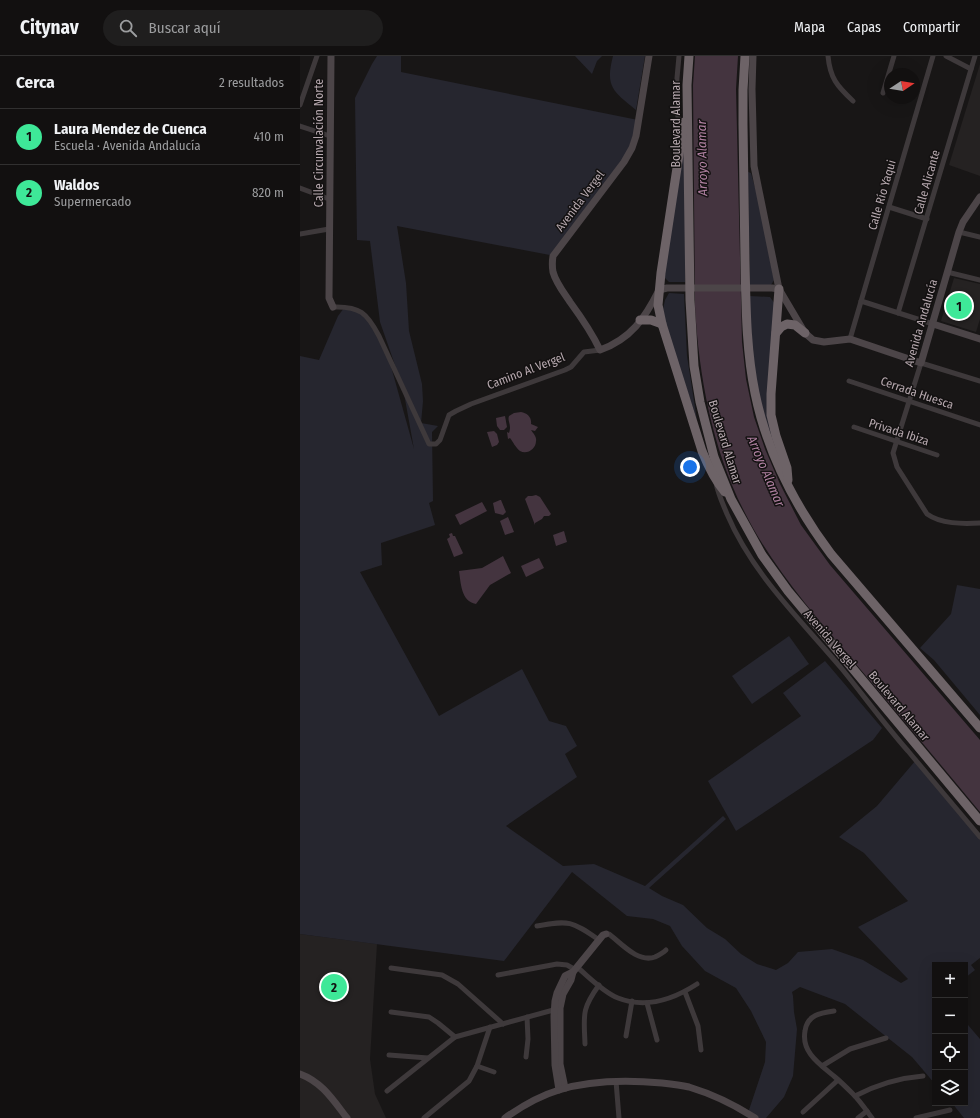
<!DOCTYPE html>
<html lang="es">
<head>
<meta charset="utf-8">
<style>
  body { margin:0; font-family:"Fira Sans Condensed",sans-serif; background:#1f1e1e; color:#f1f3f6 }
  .controls { position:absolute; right:12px; bottom:12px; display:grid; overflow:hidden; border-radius:0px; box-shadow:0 4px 16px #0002 }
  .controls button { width:36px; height:36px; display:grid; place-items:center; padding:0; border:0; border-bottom:1px solid #313030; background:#121010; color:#f1f3f6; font:20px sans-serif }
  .compass { position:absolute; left:584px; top:12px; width:36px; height:36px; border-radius:50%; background:#121010; box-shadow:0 4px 16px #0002; rotate:78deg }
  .you { position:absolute; left:390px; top:411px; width:14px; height:14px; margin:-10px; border:3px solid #fff; border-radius:50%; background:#1a73e8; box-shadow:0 0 0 6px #1a73e833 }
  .badge { display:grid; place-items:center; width:26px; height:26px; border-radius:50%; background:#3ee898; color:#111; font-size:13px; font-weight:700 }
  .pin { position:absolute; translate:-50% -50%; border:2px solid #fff; box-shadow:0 1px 4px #0006 }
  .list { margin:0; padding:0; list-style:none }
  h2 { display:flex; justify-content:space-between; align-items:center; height:52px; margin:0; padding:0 16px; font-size:17px }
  h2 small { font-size:13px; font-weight:400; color:#9c9d9f }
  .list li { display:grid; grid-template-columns:26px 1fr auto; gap:12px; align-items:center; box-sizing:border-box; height:56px; padding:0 16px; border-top:1px solid #313030 }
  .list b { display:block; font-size:15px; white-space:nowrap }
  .list p { margin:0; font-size:13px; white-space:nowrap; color:#9c9d9f }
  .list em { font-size:13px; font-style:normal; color:#9c9d9f }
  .icon { flex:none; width:22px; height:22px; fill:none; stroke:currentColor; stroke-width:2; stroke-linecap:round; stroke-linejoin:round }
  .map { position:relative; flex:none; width:680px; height:1062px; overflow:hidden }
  header { display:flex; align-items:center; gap:24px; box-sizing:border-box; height:56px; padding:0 20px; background:#121010; border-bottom:1px solid #313030 }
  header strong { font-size:19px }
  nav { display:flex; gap:22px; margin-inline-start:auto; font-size:14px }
  .search { width:280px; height:36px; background:#1f1e1e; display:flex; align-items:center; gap:10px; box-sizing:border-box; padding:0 14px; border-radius:22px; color:#9c9d9f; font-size:15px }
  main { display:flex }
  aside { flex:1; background:#121010 }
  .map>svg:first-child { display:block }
  .built { fill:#252222 }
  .green { fill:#26262f }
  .water { fill:#44343f }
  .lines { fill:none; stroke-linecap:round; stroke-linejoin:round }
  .street { stroke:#3e393b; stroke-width:5 }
  .secondary { stroke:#4c4548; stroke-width:7 }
  .highway { stroke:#6d6367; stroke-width:9 }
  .labels { text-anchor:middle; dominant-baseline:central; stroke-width:3; stroke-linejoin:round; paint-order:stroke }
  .street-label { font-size:12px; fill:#b7a9af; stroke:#131111 }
  .water-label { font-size:13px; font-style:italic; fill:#b081a1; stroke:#131111 }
</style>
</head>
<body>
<header>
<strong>Citynav</strong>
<div class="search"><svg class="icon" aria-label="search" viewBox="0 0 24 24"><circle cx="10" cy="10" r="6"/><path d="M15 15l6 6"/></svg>Buscar aquí</div>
<nav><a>Mapa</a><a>Capas</a><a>Compartir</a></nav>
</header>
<main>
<aside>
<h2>Cerca<small>2 resultados</small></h2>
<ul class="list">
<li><span class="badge">1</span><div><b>Laura Mendez de Cuenca</b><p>Escuela · Avenida Andalucía</p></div><em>410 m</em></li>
<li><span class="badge">2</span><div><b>Waldos</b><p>Supermercado</p></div><em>820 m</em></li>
</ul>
</aside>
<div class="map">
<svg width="680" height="1062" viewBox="0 0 680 1062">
  <rect width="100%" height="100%" fill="#181616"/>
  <g class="built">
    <path d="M680,8v112l-31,-11z"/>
    <path d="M654,222l26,6v35l-4,13 -35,-11z"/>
    <path d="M0,878l77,10 -7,115 5,35 11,24h-86z"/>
  </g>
  <g class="green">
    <path d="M77,0h24v16l237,48 -13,40 -70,96 -158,-30 9,57 3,48 13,53 1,17 -2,22 17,3 -6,6 1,69 -4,2 6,22 -54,18 1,22 -22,7 79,144 83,-47 27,52 17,5 11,20 -12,8 12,23 -71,49 57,40 31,-2 51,22 78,-70 3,3 -77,69 13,8 21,9 24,23 18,11 16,15 16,10 19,6 12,-7 10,-11 34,-3 31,11 38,23 7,-4 -50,-52 50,-26 -44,-48 -25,-16 38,-31 39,-46 64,77v121l-9,7 4,5 -10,8v-13h-30v119l-23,-27 -67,-53 -45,-17 -8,5 1,4 1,16 3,17 -4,47 -9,21 -18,21h-11l-7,-5 17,-51 1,-20 -15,-31 -15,-23 -31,-17 -23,-25 -12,-20 -17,-7 -26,-3 -55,-44 -68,89 -204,-27v-578l19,4 19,-44 6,-8 8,1 18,10 17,33 27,97 -11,-61 -23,-66 -10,-81 -13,-1 -2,-142 17,-34z"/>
    <path d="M275,0h27l-5,5 -5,13z"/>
    <path d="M313,0h32l-9,54c-23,-19 -31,-23 -23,-54z"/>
    <path d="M385,84v142h-16l-5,-5z"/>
    <path d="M448,116l3,1 7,25 16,82 -3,5h-21z"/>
    <path d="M369,237l15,1 3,62 10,64 -30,-90 -4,-21 2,-9z"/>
    <path d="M449,240l21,1 5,7 -7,92 11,63 -19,-55 -7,-41z"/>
    <path d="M657,529l23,4v126l-46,-55 -14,-12 31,-34z"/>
    <path d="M489,580l20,28 -57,40 -20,-28z"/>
    <path d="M525,605l57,67 -9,12 -137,91 -28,-50 93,-65 -18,-23z"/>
    <path d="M668,969l12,14v79h-16l-12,-15h13v-75z"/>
  </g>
  <g class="water">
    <path d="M395,0h43l-2,33 6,253 4,37 8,38 11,32 15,35 21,41 29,40 150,175v72c-43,-52 -87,-104 -130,-155 -39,-46 -79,-92 -106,-146 -32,-63 -45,-134 -49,-204l-2,-222z"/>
    <path d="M221,356c6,1 11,5 10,12l7,3 -3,4 -4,-1c2,3 6,7 5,11 0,8 -9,14 -16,10 -4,-3 -7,-9 -10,-13l-2,1 -1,-7 2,1c3,-9 -2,-11 0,-17l5,-3z"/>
    <path d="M205,360l2,11 -3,3h-4l-3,-4 -1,-8z"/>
    <path d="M194,375l3,3 2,8 -2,3 -5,2 -5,-15z"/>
    <path d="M236,439l4,2 11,17 -2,2h-5l-2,3 -7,4v2l-10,-26 3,-3h4z"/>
    <path d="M200,444h1l5,12 -3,3 -8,-2 -2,-10z"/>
    <path d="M182,446l5,9 -27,14 -5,-10z"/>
    <path d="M208,461l6,15 -9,3 -5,-14z"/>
    <path d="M264,475l3,11 -11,4 -3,-11z"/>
    <path d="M152,477l1,3h2l8,17 -1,1 -8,3 -7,-18 3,-2 -1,-3z"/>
    <path d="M203,500l8,17 -21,12 -14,19c-15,-3 -15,-20 -17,-33l23,-3z"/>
    <path d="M239,502l5,10 -18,9 -5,-11z"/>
  </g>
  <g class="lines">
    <g class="street">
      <path d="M379,0l-2,22 -1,25 4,28"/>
      <path d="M528,0c2,22 9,30 25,45"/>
      <path d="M646,0l25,13"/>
      <path d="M583,37l11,-37"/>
      <path d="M0,49l17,-49"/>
      <path d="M0,70l30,10"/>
      <path d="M0,132l29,11"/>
      <path d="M589,151l38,12"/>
      <path d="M659,176l21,5"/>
      <path d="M0,178l29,-5"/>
      <path d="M647,216l33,8"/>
      <path d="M561,245l72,23"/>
      <path d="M33,251c27,-1 34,6 46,29l50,108h7l4,-4 9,-25 7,-4 15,-7 94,-34 6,-3 13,-15 16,-2"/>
      <path d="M598,257l77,-257"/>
      <path d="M550,283l83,-283"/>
      <path d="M549,325l131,44"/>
      <path d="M680,325l-59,-18 -28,90 4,14 30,47c14,10 35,10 53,9"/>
      <path d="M554,371l83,28"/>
      <path d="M416,427c2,11 7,21 11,31 26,61 73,105 115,155 22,27 43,56 66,82 24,29 48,57 72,86"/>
      <path d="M237,870c32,-6 35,-5 62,14"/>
      <path d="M306,878h3c13,10 29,29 46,23 4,-2 8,-4 11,-7"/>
      <path d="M277,911c12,10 26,25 41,31 28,11 56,1 79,-14"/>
      <path d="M91,912l51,7 16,9 45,40"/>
      <path d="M198,919l59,-11 10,1 7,4"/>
      <path d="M385,936l13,34 3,24"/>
      <path d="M347,947l10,37"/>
      <path d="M534,955c-14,2 -27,4 -29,20 -4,22 16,34 30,46 6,5 12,11 18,17 7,7 13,16 19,24"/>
      <path d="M91,956l38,5 9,6 17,14"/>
      <path d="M326,980l6,-35"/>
      <path d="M285,988c-1,-29 -4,-34 14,-59"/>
      <path d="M89,999l39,3"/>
      <path d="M226,1001l2,-18 -1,-22"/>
      <path d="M177,1010l17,6"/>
      <path d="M522,1010l28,-17 36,-11"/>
      <path d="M316,1025l3,37"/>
      <path d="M87,1035l68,-54 102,-28"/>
      <path d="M555,1040c23,-12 43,-18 68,-20"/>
      <path d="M503,1056l35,-32"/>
      <path d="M124,1062l45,-37 8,-15 13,-39"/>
      <path d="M558,1062l9,-7"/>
      <path d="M616,1062l34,-8"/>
    </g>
    <g class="secondary">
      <path d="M31,0l-2,242 4,9"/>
      <path d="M349,0l-13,80 -4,12 -8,14 -71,94c-1,6 -1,10 0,16 3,11 11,21 17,30 11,15 22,31 30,48 31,-11 45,-32 59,-60l8,-2h105l7,1 26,44 8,7 11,2 26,-3 71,24 38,-131 4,-10 17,-25"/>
      <path d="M453,0l-1,33 2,77 25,123"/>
      <path d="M633,268l47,15"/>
      <path d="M0,1018c22,8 33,26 47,44"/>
      <path d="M265,1032l-5,-24v-56l3,-14 8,-14 2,-8"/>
      <path d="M259,1034l-4,-25 -1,-49 1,-15 2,-8 8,-17 8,-4 30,-37 3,-1"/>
      <path d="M205,1062c17,-12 34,-22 54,-28 32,-10 69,-10 103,-7 9,1 18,2 27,4 23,7 46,18 66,31"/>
    </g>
    <g class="highway">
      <path d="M389,0l-2,29 3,215 4,66 6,36 14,55 17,42 31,56 26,36 192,230"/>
      <path d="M445,0l-2,34v34c1,46 1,91 2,137 1,44 1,88 10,132 12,59 40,113 76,161l149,174"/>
      <path d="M384,66l-23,151 -3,32 4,19 40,127c6,15 12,28 23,41"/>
      <path d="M479,233l-8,105v21l5,21 11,32 1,12"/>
      <path d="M340,264h11l11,4"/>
      <path d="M476,277l5,-6 6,-3 8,1 10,8"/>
    </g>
  </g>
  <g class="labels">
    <g class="street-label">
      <text transform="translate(376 68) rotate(-90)">Boulevard Alamar</text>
      <text transform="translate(19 87) rotate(-90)">Calle Circunvalación Norte</text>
      <text transform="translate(627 126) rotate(-74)">Calle Alicante</text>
      <text transform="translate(582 139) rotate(-74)">Calle Río Yaqui</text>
      <text transform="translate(280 145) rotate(-53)">Avenida Vergel</text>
      <text transform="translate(621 267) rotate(-74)">Avenida Andalucía</text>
      <text transform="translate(226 315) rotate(-21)">Camino Al Vergel</text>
      <text transform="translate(617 337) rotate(19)">Cerrada Huesca</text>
      <text transform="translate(599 376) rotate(18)">Privada Ibiza</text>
      <text transform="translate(425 386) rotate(73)">Boulevard Alamar</text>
      <text transform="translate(530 583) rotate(49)">Avenida Vergel</text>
      <text transform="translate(599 650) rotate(50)">Boulevard Alamar</text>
    </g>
    <g class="water-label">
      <text transform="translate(402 102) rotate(-91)">Arroyo Alamar</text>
      <text transform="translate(466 415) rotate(67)">Arroyo Alamar</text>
    </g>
  </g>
</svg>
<div class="controls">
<button>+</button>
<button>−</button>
<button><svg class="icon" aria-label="locate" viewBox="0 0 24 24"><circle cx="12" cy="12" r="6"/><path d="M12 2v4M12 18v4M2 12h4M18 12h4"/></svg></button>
<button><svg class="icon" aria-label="layers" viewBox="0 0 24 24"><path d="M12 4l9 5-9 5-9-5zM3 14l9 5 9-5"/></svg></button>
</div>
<svg class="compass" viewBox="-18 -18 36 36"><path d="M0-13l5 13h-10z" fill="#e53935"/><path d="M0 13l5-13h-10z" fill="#9c9d9f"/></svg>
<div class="you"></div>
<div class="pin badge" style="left:659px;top:250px">1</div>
<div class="pin badge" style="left:34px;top:931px">2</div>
</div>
</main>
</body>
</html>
